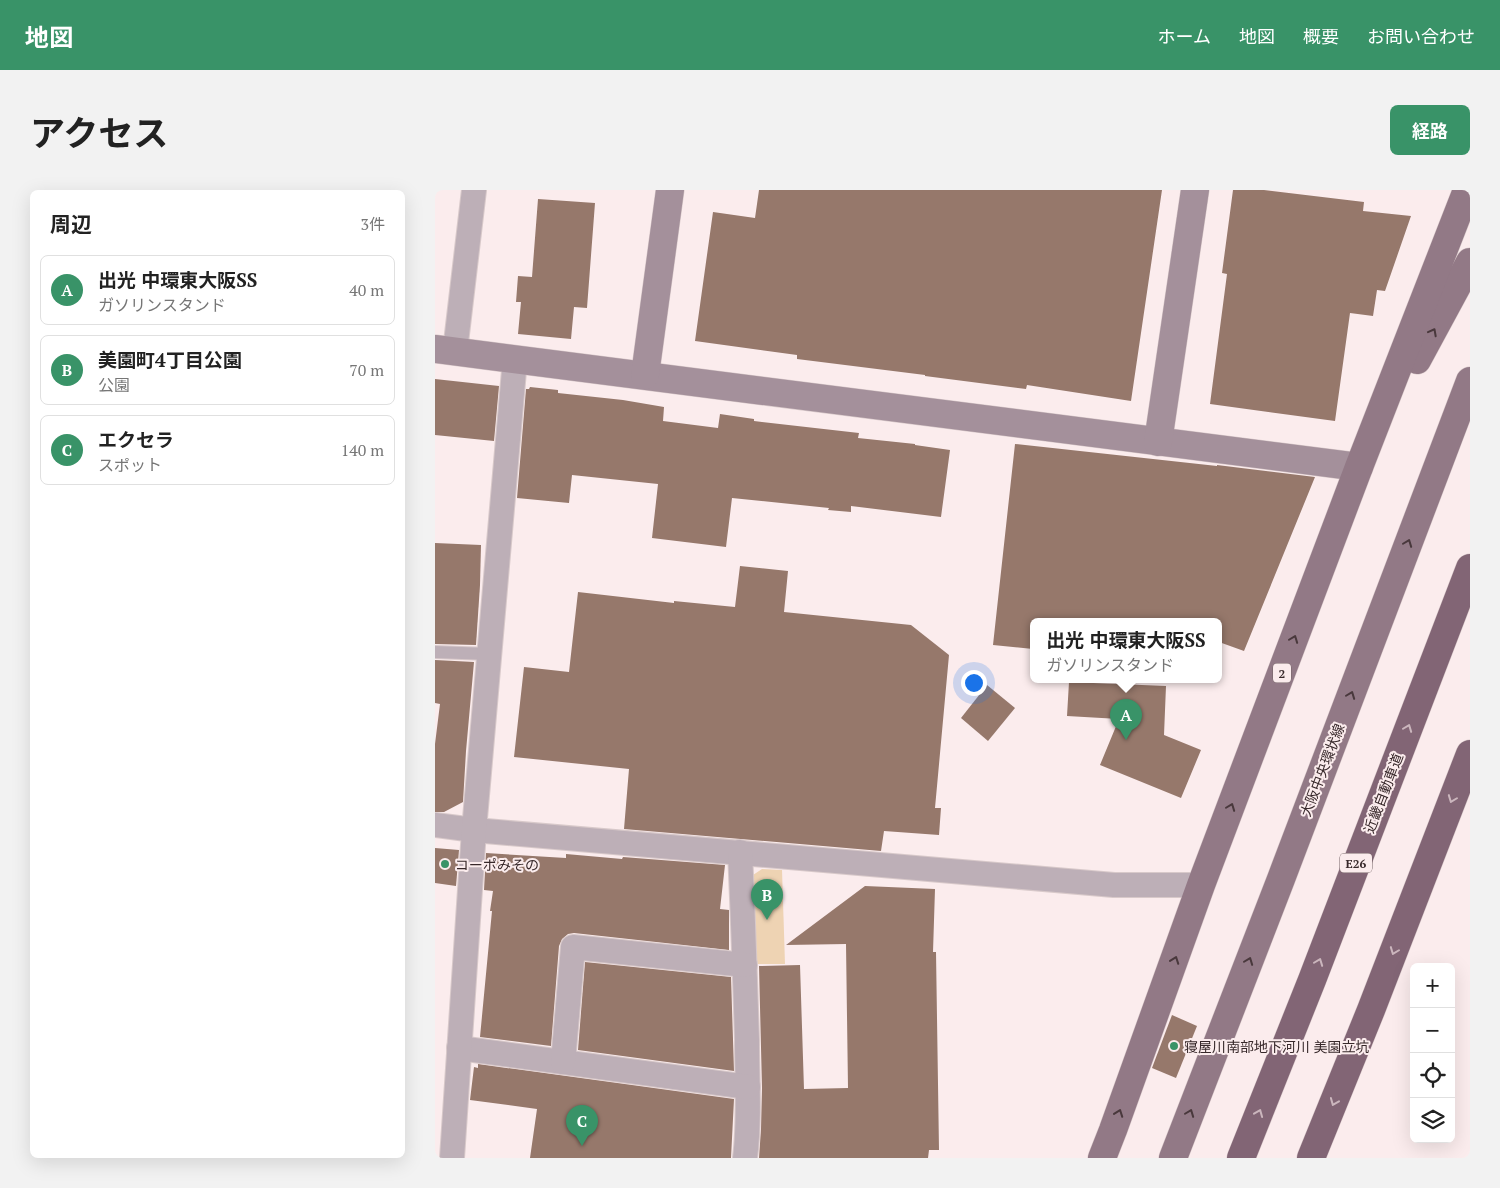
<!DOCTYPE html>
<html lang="ja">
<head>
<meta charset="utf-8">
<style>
  body { margin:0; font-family:"PT Serif","Noto Sans JP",serif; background:#f2f2f2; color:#222 }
  .controls { position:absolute; right:15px; bottom:15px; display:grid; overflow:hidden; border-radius:8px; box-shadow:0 5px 20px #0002 }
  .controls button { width:45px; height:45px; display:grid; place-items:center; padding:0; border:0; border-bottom:1px solid #e0e0e0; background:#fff; color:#222; font:25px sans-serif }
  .you { position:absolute; left:538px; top:492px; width:18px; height:18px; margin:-12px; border:4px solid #fff; border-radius:50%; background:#1a73e8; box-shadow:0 0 0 8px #1a73e833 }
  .badge { display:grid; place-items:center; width:32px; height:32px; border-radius:50%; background:#399368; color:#fff; font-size:16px; font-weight:700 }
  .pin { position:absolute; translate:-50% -41px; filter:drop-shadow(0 1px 2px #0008) }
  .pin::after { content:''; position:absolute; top:26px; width:18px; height:15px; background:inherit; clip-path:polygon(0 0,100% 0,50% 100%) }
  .popup { position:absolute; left:595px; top:428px; width:192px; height:65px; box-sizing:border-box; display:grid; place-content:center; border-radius:8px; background:#fff; filter:drop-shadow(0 1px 4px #0005); font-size:16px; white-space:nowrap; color:#767676 }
  .popup b { font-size:19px; color:#222 }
  .popup::after { content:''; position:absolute; left:50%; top:100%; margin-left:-10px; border:10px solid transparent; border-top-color:#fff }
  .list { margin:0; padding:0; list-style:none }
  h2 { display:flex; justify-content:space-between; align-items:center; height:65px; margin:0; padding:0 20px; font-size:21px }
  h2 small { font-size:16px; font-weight:400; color:#767676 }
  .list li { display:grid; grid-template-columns:32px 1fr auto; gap:15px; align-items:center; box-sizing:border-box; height:70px; margin:0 10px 10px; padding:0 10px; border:1px solid #e0e0e0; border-radius:8px }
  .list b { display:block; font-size:19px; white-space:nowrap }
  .list p { margin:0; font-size:16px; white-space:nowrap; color:#767676 }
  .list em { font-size:16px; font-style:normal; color:#767676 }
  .icon { flex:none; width:28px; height:28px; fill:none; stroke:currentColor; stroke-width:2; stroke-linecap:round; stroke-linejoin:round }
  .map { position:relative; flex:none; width:1035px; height:968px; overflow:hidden; border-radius:8px }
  header { display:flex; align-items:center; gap:30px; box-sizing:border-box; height:70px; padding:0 25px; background:#399368; color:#fff }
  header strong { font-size:24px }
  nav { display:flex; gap:28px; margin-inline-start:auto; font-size:18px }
  .intro { display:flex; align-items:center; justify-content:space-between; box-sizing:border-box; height:120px; padding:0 30px }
  h1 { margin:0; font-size:35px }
  .button { padding:12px 22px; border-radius:8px; background:#399368; color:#fff; font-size:18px; font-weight:700 }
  main { display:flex; gap:30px; padding:0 30px }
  aside { flex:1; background:#fff; border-radius:8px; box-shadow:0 5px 20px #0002 }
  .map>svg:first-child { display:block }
  .green { fill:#eed3b3 }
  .building { fill:#96786b }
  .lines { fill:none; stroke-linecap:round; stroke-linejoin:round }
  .lane-casing { stroke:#d8c9ca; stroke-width:14 }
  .street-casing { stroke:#d8c9ca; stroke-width:26 }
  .secondary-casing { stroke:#d8c9ca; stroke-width:29 }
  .primary-casing { stroke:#d8c9ca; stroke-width:29 }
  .highway-casing { stroke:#d8c9ca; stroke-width:29 }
  .lane { stroke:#bdafb7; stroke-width:12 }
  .street { stroke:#bdafb7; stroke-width:24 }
  .secondary { stroke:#a4909b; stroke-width:28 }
  .primary { stroke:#927986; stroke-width:28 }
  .highway { stroke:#826575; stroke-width:28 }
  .oneway { stroke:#49383c }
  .oneway2 { stroke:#cbb6bd }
  .poi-dot { fill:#399368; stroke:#fbeced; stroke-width:2 }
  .labels { text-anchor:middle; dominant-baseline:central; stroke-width:4; stroke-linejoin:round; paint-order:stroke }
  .shield { fill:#fbeced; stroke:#726364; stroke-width:1 }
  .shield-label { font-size:12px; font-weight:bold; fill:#37282a }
  .street-label { font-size:14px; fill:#37282a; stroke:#fbeced }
  .poi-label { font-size:14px; fill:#37282a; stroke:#fbeced; text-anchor:start }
</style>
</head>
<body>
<header>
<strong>地図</strong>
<nav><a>ホーム</a><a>地図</a><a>概要</a><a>お問い合わせ</a></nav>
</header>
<div class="intro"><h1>アクセス</h1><a class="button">経路</a></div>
<main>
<aside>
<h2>周辺<small>3件</small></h2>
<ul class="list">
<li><span class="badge">A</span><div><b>出光 中環東大阪SS</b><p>ガソリンスタンド</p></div><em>40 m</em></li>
<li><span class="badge">B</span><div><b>美園町4丁目公園</b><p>公園</p></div><em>70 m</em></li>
<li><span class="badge">C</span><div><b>エクセラ</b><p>スポット</p></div><em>140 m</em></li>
</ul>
</aside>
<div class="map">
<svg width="1035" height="968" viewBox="0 0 1035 968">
  <rect width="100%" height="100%" fill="#fbeced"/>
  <path class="green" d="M327,679l20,1 3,94h-33l-2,-87z"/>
  <g class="building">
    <path d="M324,0h403l-31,211 -104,-16 -1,4 -101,-13v-1l-128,-16v-4l-102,-14 18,-129 42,6z"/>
    <path d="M798,0h31l100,12 -1,9 48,5 -26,75 -8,-1 -4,26 -23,-3 -15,108 -125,-17 17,-130 -5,-1z"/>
    <path d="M103,9l57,4 -8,105 -13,-1 -3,32 -53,-5 3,-32h-5l2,-26 14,1z"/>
    <path d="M0,189l64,7 -5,55 -59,-6z"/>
    <path d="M95,197l28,3v3l65,7 41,7 -1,14 55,7 2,-14 34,5v2l105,12 -1,5 57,6v1l35,5 -9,67 -90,-11v6l-23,-2 1,-2 -97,-10 -6,49 -74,-9 6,-54 -86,-9 -3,28 -52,-5 9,-109h3z"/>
    <path d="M580,254l202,22v-1l98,12 -71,174 -25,-9v-21h-186v28l-40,-4z"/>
    <path d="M0,353l46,2 -1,40 -4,60 -41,-1z"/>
    <path d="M305,376l48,5 -4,41 127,13 38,30 -14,153h6l-2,27 -55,-4 -3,20 -257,-22 5,-60 -115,-12 10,-90 45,5 9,-80 96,11v-2l61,6z"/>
    <path d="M0,470l39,2 -8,89 -3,51 -19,10h-9v-68l5,-40 -5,-1z"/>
    <path d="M634,492l97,4 -2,49 37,15 -20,48 -81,-33 19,-46 -52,-3z"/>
    <path d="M552,495l28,23 -27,33 -27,-23z"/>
    <path d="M0,658l24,2 -3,36 -21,-3z"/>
    <path d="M51,663l80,5v-4l56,5 1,-2 102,8 -5,44 9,1v40l-155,-17 -6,1 -6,5 -3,7 -8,100 -71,-9 12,-126h-2l3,-20 -9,-1z"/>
    <path d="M430,696l70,3 -2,63h3l3,198h-10l-1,8h-169l2,-29 1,-41 -3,-122 41,-1 4,124 44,-1 -2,-144 -60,1z"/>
    <path d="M150,772l146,15 3,94 -156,-21z"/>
    <path d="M737,825l25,11 -21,52 -24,-10z"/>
    <path d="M43,874l256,35 -3,59h-201l7,-49 -67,-9 4,-33 4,1z"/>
  </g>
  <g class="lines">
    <g class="lane-casing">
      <path id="lane" d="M0,462l54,2"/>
    </g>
    <g class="street-casing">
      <g id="street">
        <path d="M20,161l19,-161"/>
        <path d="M0,635l39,5 640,55h87"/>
        <path d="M305,662c3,63 5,125 7,188 0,39 3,79 -2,118"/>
        <path d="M24,858l289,39"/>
        <path d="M128,872l10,-115 172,18"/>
        <path d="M17,968l22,-328 41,-471"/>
      </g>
    </g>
    <g class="secondary-casing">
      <g id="secondary">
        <path d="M0,159l924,118"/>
        <path d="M210,185l25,-185"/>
        <path d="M723,252l37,-252"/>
      </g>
    </g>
    <g class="primary-casing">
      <g id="primary">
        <path d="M982,170l53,-98"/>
        <path d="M667,968l11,-28 88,-245 158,-418 108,-277"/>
        <path d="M738,968l108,-279 189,-498"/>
      </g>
    </g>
    <g class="highway-casing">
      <g id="highway">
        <path d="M806,968l71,-178 158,-412"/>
        <path d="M876,968l60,-148 99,-256"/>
      </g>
    </g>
    <use href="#lane" class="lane"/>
    <use href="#street" class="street"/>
    <use href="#secondary" class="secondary"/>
    <use href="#primary" class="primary"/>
    <use href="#highway" class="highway"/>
  </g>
  <defs><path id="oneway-chevron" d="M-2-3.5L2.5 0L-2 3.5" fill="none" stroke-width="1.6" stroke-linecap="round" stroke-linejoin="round" transform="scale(1.25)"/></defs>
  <g class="oneway">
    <use href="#oneway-chevron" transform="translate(998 142) rotate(-62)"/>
    <use href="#oneway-chevron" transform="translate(973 353) rotate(-69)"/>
    <use href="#oneway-chevron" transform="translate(859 449) rotate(-69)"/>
    <use href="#oneway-chevron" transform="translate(916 505) rotate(-69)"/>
    <use href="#oneway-chevron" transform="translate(796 617) rotate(-69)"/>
    <use href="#oneway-chevron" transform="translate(740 770) rotate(-70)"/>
    <use href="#oneway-chevron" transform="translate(814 771) rotate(-69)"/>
    <use href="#oneway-chevron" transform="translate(684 923) rotate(-70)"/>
    <use href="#oneway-chevron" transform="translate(755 923) rotate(-69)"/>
  </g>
  <g class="oneway2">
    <use href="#oneway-chevron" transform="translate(973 538) rotate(-69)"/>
    <use href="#oneway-chevron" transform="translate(1017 609) rotate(111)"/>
    <use href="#oneway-chevron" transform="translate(959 761) rotate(111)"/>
    <use href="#oneway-chevron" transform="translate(884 772) rotate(-69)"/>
    <use href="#oneway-chevron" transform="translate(899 912) rotate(112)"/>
    <use href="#oneway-chevron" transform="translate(824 923) rotate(-68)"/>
  </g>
  <g class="poi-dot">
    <circle cx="10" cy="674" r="5"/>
    <circle cx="739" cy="856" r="5"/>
  </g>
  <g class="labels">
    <g class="shield">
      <rect x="838" y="473.5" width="18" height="19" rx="4"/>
      <rect x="905" y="663.5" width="32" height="19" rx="4"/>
    </g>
    <g class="shield-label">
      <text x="847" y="483">2</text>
      <text x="921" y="673">E26</text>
    </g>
    <g class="street-label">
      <text transform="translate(887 580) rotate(-69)">大阪中央環状線</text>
      <text transform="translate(948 603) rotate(-69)">近畿自動車道</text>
    </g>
    <g class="poi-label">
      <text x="20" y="674">コーポみその</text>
      <text x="749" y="856">寝屋川南部地下河川 美園立坑</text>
    </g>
  </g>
</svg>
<div class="controls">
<button>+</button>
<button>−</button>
<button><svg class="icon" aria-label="locate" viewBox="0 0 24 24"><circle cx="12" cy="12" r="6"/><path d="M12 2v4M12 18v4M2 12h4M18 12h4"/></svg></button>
<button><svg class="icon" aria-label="layers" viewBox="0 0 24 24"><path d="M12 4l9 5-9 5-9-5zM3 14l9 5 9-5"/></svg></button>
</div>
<div class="you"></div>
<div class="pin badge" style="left:691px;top:550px">A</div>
<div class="popup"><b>出光 中環東大阪SS</b>ガソリンスタンド</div>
<div class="pin badge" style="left:332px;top:730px">B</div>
<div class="pin badge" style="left:147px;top:956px">C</div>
</div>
</main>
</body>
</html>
